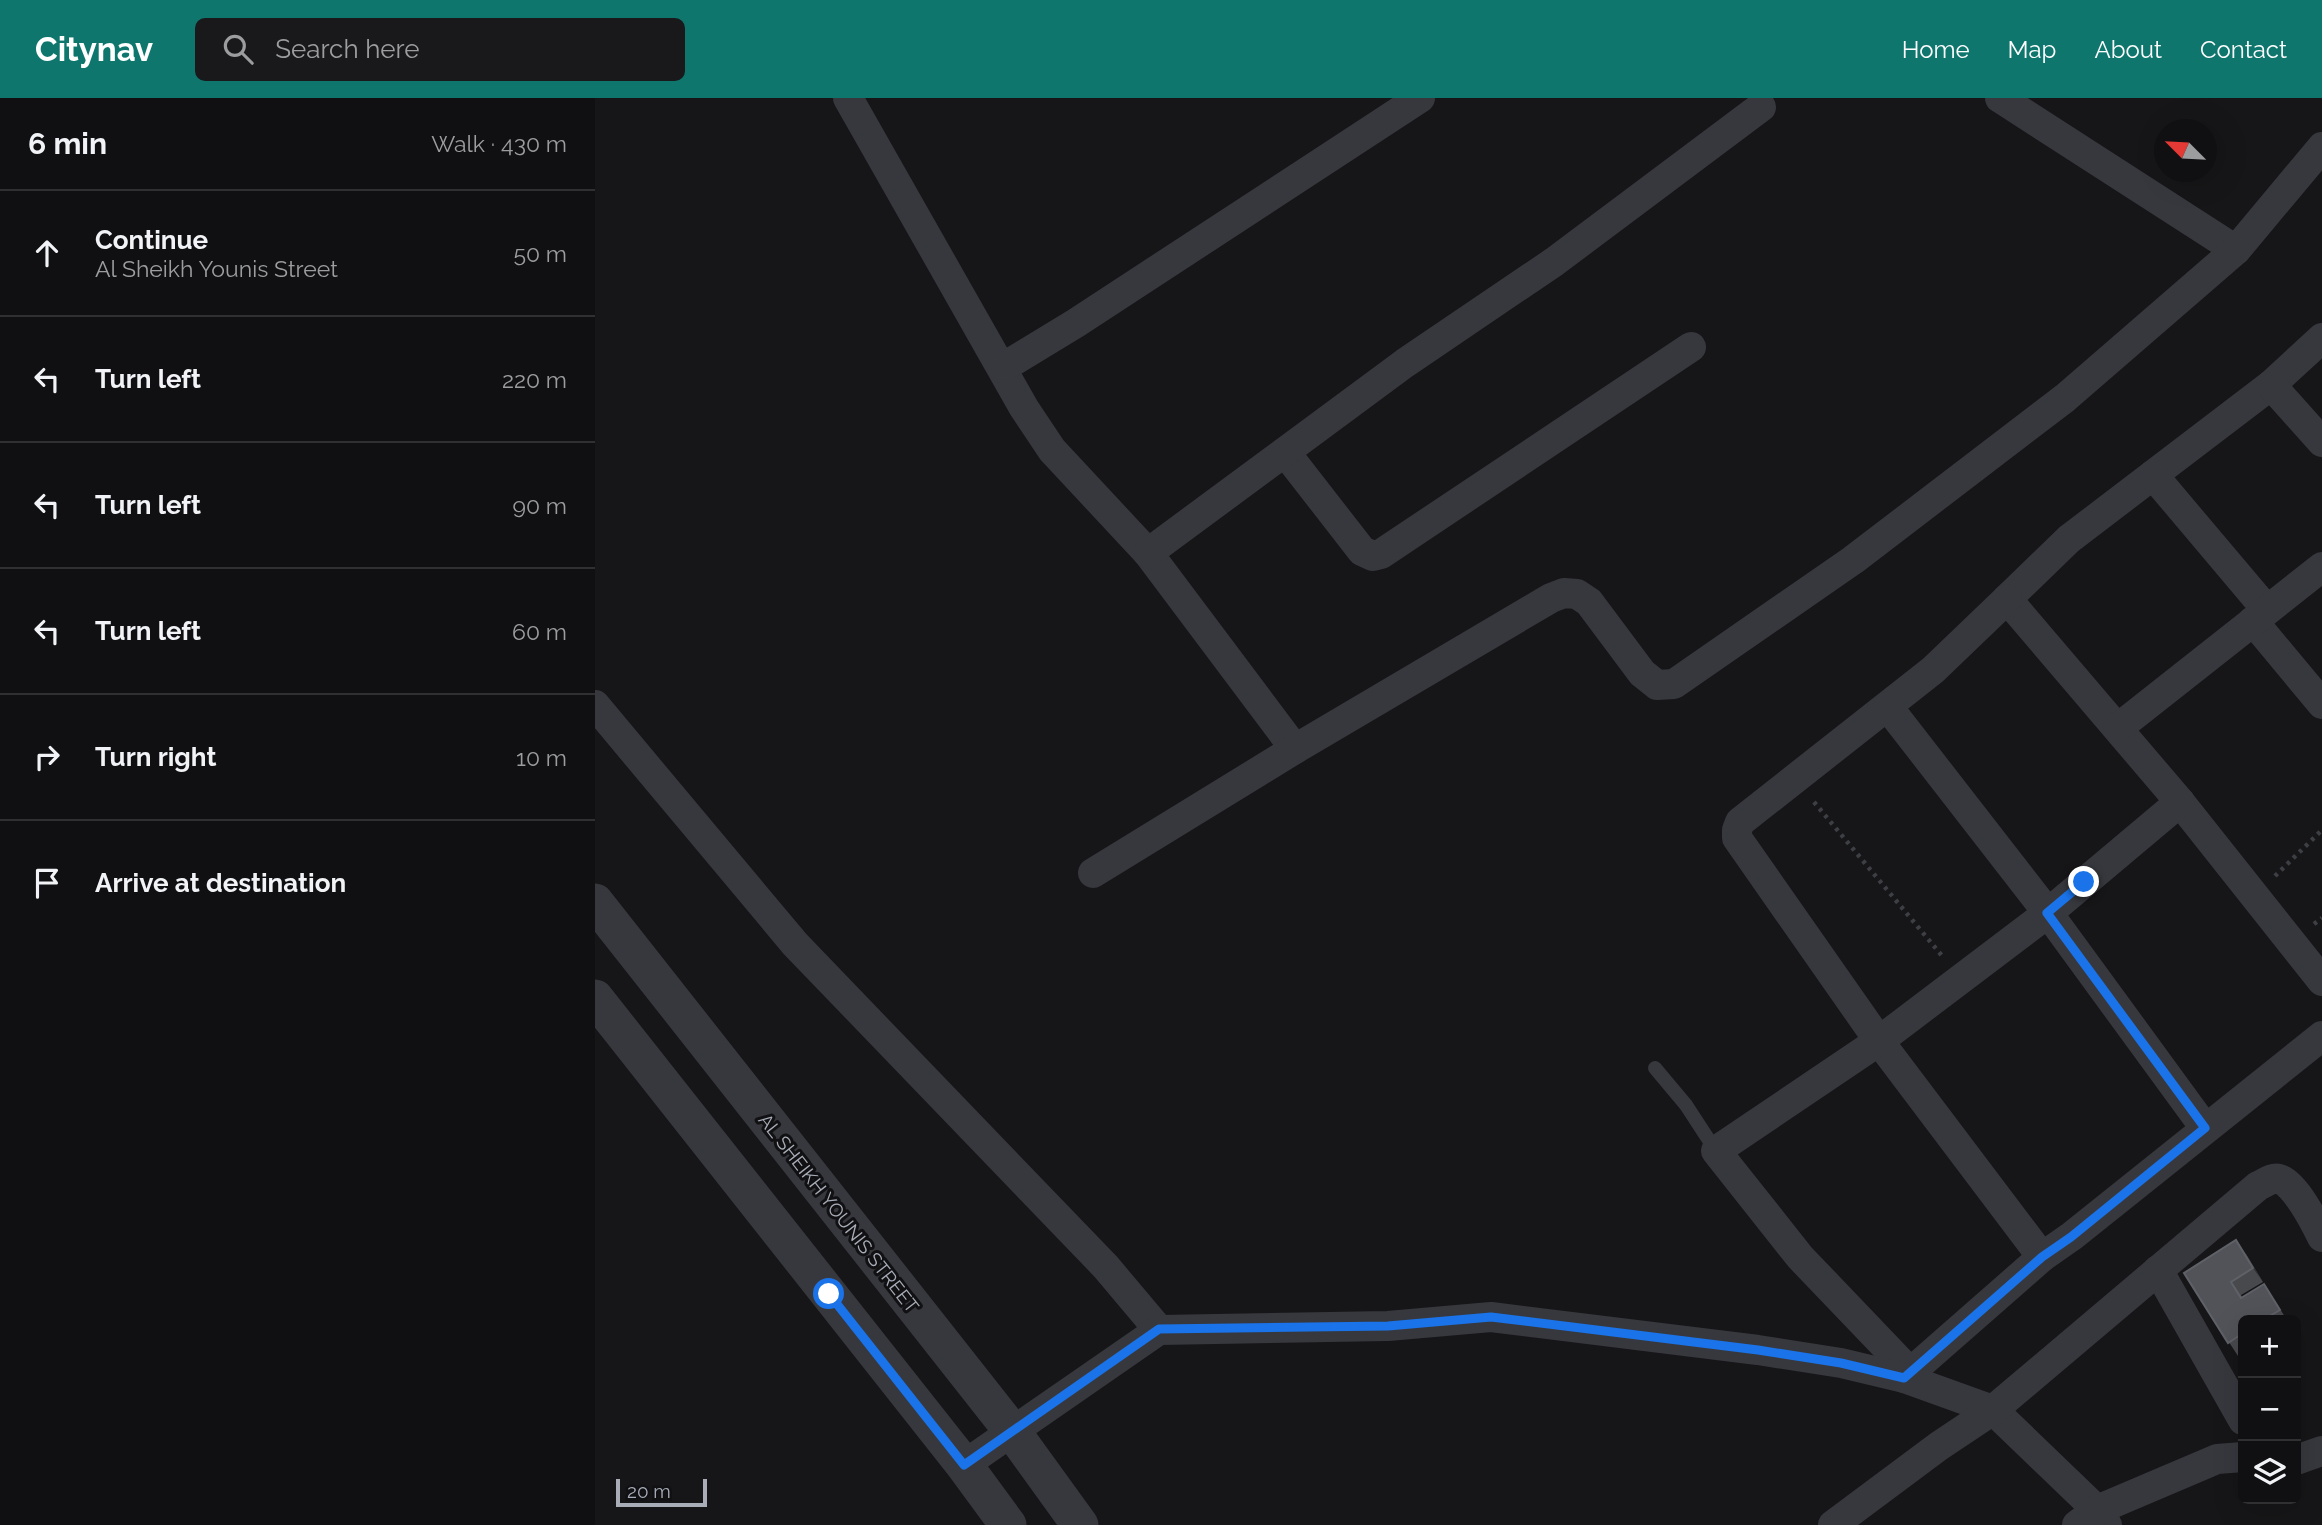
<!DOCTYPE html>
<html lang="en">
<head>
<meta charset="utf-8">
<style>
  body { margin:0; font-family:Raleway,sans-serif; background:#19191b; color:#f1f3f6 }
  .controls { position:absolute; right:21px; bottom:21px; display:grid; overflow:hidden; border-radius:10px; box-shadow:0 7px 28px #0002 }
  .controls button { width:63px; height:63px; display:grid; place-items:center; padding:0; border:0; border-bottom:2px solid #303032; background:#101012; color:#f1f3f6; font:35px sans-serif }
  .compass { position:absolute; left:1559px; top:21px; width:63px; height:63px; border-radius:50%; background:#101012; box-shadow:0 7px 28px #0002; rotate:294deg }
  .scale { position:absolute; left:21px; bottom:18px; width:91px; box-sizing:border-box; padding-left:7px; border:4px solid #a8adb8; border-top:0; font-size:19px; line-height:24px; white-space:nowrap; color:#a8adb8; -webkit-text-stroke:5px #111113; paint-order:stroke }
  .stop { position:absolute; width:21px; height:21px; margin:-16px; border:5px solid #1a73e8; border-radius:50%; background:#fff }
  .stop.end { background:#1a73e8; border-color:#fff; box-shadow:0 2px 7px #0008 }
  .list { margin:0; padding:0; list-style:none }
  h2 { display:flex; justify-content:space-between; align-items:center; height:91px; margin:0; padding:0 28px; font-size:30px }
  h2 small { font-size:23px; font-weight:400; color:#9c9d9f }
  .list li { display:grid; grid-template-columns:46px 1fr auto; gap:21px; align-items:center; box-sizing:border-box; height:126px; padding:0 28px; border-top:2px solid #303032 }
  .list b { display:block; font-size:26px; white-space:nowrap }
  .list p { margin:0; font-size:23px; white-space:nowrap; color:#9c9d9f }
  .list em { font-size:23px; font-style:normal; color:#9c9d9f }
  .icon { flex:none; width:38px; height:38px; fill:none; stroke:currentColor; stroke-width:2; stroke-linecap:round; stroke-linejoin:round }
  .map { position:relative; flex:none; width:1727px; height:1427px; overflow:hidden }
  header { display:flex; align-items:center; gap:42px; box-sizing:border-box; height:98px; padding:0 35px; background:#0f766e; color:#fff }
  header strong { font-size:33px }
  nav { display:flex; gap:38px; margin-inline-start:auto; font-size:24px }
  .search { width:490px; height:63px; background:#19191b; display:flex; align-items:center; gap:18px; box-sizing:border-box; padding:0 24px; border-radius:10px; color:#9c9d9f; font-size:26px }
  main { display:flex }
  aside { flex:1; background:#101012 }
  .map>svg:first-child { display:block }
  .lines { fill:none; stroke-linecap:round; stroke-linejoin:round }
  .path { stroke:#3d3f44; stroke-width:4.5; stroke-dasharray:3.5 5; stroke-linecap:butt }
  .service { stroke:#37383d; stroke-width:14 }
  .minor { stroke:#37383d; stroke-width:30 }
  .tertiary { stroke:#37383d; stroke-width:37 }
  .wall { fill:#47494d }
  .shaded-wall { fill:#2f3033 }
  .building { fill:#525359; stroke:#5f6168; stroke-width:2 }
  .route { stroke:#1a73e8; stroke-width:9 }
  .labels { text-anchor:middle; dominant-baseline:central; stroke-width:6; stroke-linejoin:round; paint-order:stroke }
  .street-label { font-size:19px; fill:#a8adb8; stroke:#111113 }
</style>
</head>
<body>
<header>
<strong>Citynav</strong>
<div class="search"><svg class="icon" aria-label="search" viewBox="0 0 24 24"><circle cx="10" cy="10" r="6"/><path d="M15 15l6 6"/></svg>Search here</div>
<nav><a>Home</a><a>Map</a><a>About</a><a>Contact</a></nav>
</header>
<main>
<aside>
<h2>6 min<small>Walk · 430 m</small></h2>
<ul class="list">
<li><svg class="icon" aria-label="ahead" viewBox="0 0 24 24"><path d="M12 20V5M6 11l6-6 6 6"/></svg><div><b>Continue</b><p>Al Sheikh Younis Street</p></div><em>50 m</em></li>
<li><svg class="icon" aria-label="left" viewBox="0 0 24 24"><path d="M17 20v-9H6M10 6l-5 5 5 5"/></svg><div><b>Turn left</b></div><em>220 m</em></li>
<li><svg class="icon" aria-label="left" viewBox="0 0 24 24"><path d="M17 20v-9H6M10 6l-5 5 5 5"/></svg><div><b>Turn left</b></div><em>90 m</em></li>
<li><svg class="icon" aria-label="left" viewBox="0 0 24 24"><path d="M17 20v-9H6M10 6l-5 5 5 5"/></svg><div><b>Turn left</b></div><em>60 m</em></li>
<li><svg class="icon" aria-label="right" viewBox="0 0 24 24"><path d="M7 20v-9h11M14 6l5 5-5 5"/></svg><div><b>Turn right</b></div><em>10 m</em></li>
<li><svg class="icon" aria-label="arrive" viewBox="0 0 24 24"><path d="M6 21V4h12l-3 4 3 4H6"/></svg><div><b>Arrive at destination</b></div></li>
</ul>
</aside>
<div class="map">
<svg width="1727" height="1427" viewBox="0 0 1727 1427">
  <rect width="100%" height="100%" fill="#161618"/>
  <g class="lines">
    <g class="path">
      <path d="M1219,704l129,155"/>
      <path d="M1680,778l47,-46"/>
      <path d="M1719,826l8,-6"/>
    </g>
    <path class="service" d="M1060,970l31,37 30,46"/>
    <g class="minor">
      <path d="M253,0l176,310 28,42 96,103 147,196"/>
      <path d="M1405,0l236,152 86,-103"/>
      <path d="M1727,240l-51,47 -202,154 -62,60 173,203 142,179"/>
      <path d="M407,270l74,-45 344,-225"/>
      <path d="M1676,287l51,57"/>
      <path d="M690,354l77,99 11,5 8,-2 310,-207"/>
      <path d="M1558,377l114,135"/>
      <path d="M553,455l257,-190 149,-101 207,-155"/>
      <path d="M1412,501l-74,71 -193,152 -3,8v8l142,203 163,216"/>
      <path d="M1658,523l69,83"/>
      <path d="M0,607l200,239 311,323 53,63"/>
      <path d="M1293,609l160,206 157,215"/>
      <path d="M1523,630l204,-161"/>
      <path d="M498,775l202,-124 256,-151 13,-5 13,1 12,8 53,71 15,12 17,-1 179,-124 212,-162 171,-148"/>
      <path d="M1563,1172l85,150"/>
      <path d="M1316,1275l-111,-116 -84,-106 163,-110 169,-128 132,-111"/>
      <path d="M1309,1280l138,-121 30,-21 250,-200"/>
      <path d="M1701,1362l26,-9"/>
      <path d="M369,1367l195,-135 229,-4 103,-9 267,33 83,13 63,15 89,32 104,100 10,15"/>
      <path d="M1238,1427l106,-79 54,-36 265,-224c7,-3 14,-9 21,-7 16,4 36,44 43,58"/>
      <path d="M1482,1427l20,-15 120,-51 26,-2"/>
    </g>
    <g class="tertiary">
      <path d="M0,804l417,529 68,94"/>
      <path d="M0,900l369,467 44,60"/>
    </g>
  </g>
  <path class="wall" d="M1651,1156l17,28 -22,13 1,2 31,1 14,22h-44v33l-5,3 -54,-83z"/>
  <path class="shaded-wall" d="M1641,1142l10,14 17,28 -10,-14z"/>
  <path class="building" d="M1641,1142l17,28 -22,14 10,16 23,-14 16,26 -17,10h-20v13l-15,10 -44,-70z"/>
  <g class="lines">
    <path class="route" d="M234,1196l135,171 195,-136 229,-3 103,-9 267,33 83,13 63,15 138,-121 29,-20 134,-109 -158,-215 37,-31"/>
  </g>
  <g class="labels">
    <g class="street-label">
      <text transform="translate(244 1115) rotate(52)">AL SHEIKH YOUNIS STREET</text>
    </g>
  </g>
</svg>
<div class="controls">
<button>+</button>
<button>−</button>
<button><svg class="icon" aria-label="layers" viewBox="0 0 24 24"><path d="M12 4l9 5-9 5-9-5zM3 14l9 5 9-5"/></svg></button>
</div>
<svg class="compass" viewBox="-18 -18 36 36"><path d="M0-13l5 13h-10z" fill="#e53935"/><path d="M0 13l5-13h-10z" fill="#9c9d9f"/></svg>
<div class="scale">20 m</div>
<div class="stop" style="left:234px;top:1196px"></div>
<div class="stop end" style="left:1489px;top:784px"></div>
</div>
</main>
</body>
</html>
